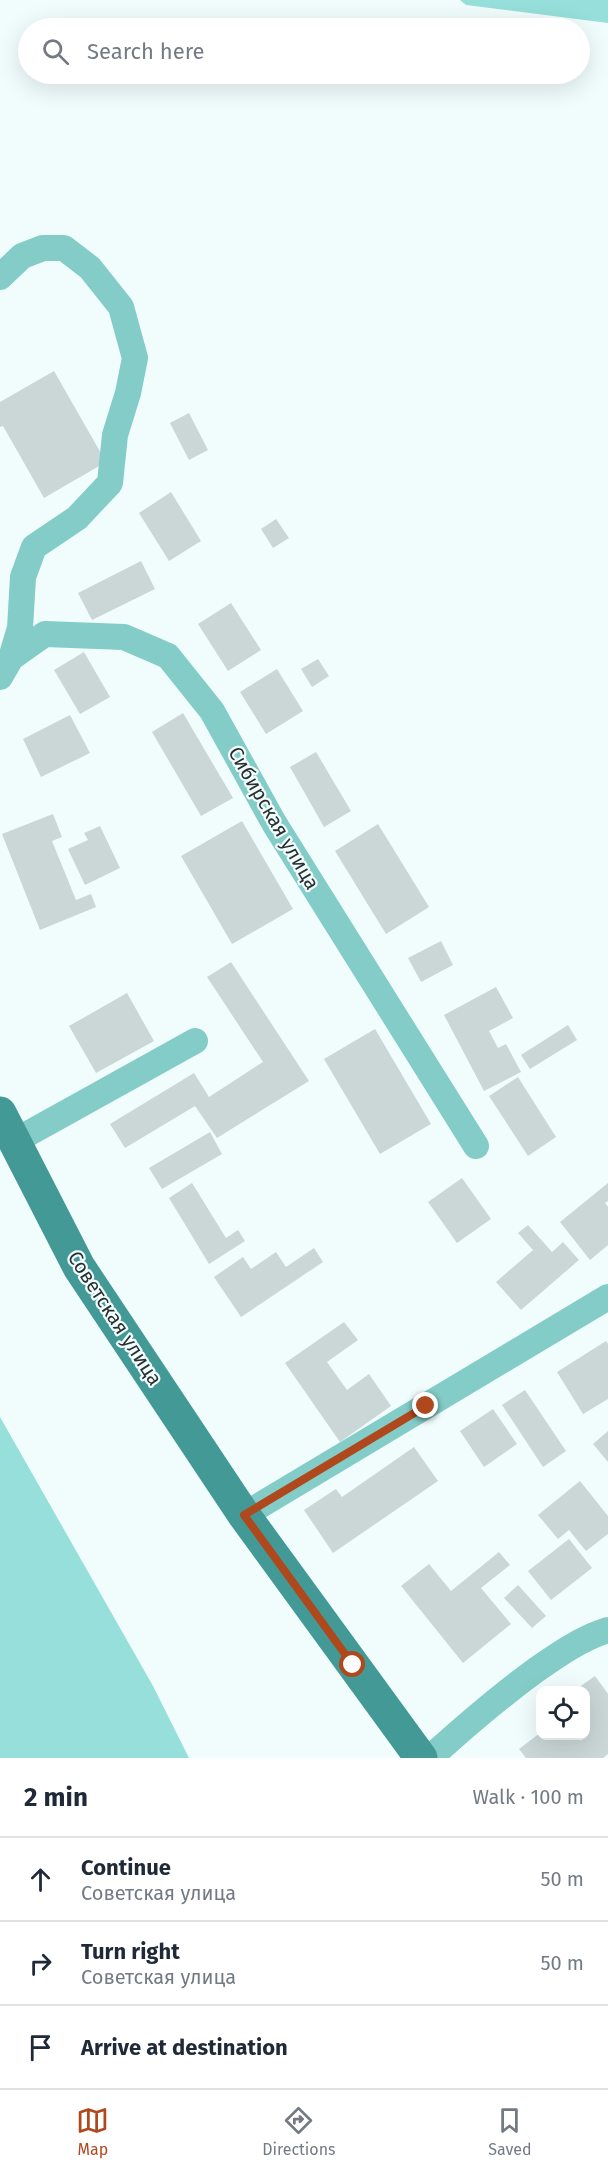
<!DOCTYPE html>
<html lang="en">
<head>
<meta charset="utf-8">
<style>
  body { margin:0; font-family:"Fira Sans",sans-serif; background:#f6f6f7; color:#1f2937 }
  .controls { position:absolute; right:18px; bottom:18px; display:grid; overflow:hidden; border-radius:12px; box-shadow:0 6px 24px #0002 }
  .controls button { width:54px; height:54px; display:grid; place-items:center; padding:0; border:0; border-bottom:2px solid #e0e1e3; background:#fff; color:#1f2937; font:30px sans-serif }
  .stop { position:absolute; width:18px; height:18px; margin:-14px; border:4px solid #af491d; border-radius:50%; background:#fff }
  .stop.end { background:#af491d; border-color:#fff; box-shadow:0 2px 6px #0008 }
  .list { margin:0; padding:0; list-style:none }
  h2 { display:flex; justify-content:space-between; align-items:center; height:78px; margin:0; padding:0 24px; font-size:26px }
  h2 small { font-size:20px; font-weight:400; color:#747a83 }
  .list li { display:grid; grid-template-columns:39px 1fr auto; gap:18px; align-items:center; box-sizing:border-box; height:84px; padding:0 24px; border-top:2px solid #e0e1e3 }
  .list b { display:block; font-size:22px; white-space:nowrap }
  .list p { margin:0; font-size:20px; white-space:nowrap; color:#747a83 }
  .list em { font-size:20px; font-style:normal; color:#747a83 }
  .icon { flex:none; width:33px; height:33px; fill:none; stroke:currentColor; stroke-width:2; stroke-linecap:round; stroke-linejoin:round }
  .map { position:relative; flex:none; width:608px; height:1758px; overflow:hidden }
  .search { position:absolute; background:#fff; box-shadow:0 6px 24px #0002; left:18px; right:18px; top:18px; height:66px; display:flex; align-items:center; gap:15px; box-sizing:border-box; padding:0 21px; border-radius:33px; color:#747a83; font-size:22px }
  .sheet { height:330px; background:#fff }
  nav { display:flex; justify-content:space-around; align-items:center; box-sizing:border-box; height:84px; border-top:2px solid #e0e1e3; background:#fff; font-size:16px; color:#747a83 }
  nav a { display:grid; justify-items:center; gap:3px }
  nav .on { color:#af491d }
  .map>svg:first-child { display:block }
  .green { fill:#96dfda }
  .building { fill:#cad7d6 }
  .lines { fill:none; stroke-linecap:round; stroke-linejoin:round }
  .minor { stroke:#83ccc8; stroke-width:26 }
  .major { stroke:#439995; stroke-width:33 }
  .route { stroke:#af491d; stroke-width:8 }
  .labels { text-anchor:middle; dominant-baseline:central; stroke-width:4.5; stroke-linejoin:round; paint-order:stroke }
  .street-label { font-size:20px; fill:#2a2f2f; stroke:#f0fdfc }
</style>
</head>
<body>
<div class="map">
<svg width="608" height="1758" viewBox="0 0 608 1758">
  <rect width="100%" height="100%" fill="#f0fdfc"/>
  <g class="green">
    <path d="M460,0h148v23l-142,-18z"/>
    <path d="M0,1417l153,269 36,72h-189z"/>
  </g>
  <g class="building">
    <path d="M54,371l52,91 -62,36 -41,-72 -3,1v-25z"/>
    <path d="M189,413l19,37 -19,10 -19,-37z"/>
    <path d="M171,492l30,49 -32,20 -30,-48z"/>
    <path d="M276,519l13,19 -16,10 -12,-19z"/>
    <path d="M141,561l14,28 -63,31 -14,-27z"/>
    <path d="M231,603l30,47 -33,21 -30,-47z"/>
    <path d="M84,652l26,45 -30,17 -26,-44z"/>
    <path d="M318,659l11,17 -17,11 -11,-18z"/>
    <path d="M277,669l26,42 -37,23 -26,-42z"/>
    <path d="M183,713l50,85 -32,18 -49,-84z"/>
    <path d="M70,715l20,38 -49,24 -18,-38z"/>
    <path d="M316,752l35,59 -27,16 -34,-60z"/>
    <path d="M53,814l9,23 -10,4 24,59 15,-6 5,13 -56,23 -38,-96z"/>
    <path d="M242,821l51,88 -61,35 -51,-88z"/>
    <path d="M378,824l51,83 -43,27 -51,-83z"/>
    <path d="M100,826l20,42 -35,17 -17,-36 20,-9 -4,-7z"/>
    <path d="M441,941l12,24 -32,17 -13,-24z"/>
    <path d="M231,962l78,119 -92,57 -22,-32 -70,42 -15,-24 84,-51 15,24 54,-35 -56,-85z"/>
    <path d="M496,987l17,31 -24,13 9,17 8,-4 15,28 -37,19 -40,-76z"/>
    <path d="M127,993l27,48 -58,32 -27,-47z"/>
    <path d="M568,1025l9,15 -47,29 -9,-14z"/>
    <path d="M375,1029l56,95 -51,30 -56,-95z"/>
    <path d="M518,1077l38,60 -28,19 -39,-60z"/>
    <path d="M210,1132l12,22 -60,35 -13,-21z"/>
    <path d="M462,1178l29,41 -34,24 -29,-41z"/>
    <path d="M192,1183l34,55 12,-8 7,11 -36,23 -40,-66z"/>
    <path d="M608,1183v18l-3,2 3,4v38l-18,15 -30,-38z"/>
    <path d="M528,1225l24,27 11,-10 16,18 -58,50 -25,-28 37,-32 -15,-17z"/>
    <path d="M314,1248l9,14 -82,55 -27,-40 29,-20 8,12 25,-17 10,15z"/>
    <path d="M344,1322l14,18 -31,22 20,28 22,-16 22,32 -51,36 -55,-79z"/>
    <path d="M606,1341l2,3v55l-25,15 -26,-42z"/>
    <path d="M525,1390l41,61 -23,16 -41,-62z"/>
    <path d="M493,1409l24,35 -33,23 -24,-36z"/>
    <path d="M608,1431v31l-15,-18z"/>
    <path d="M414,1447l24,34 -105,72 -29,-43 32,-21 6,8z"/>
    <path d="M580,1481l28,35v18l-22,17 -17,-21 -11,9 -20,-24z"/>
    <path d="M569,1539l23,29 -41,32 -23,-29z"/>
    <path d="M499,1552l11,13 -29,23 30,36 -48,39 -62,-77 28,-22 22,27z"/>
    <path d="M518,1585l28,31 -14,12 -28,-30z"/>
    <path d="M595,1676l13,18v60l-5,4h-77l-7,-9 21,-16v3h46v-46h-11z"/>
  </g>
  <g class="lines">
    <g class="minor">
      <path d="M0,277l22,-21 21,-8h21l26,20 31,39 14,51 -7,35 -13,42 -5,48 -33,35 -43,29 -11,30 -3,51 -9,30"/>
      <path d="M0,677l11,-19 34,-24 79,3 44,19 44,55 62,112 202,323"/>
      <path d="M15,1141l180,-100"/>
      <path d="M244,1515l364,-218"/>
      <path d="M430,1758c34,-31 69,-61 106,-88 23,-16 46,-32 72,-40"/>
    </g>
    <path class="major" d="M0,1113l79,154 165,248 177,243"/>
  </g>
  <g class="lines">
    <path class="route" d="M353,1665l-109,-150 182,-109"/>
  </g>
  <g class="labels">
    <g class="street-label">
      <text transform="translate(274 818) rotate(60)">Сибирская улица</text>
      <text transform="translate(115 1318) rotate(57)">Советская улица</text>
    </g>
  </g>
</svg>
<div class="controls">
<button><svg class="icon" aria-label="locate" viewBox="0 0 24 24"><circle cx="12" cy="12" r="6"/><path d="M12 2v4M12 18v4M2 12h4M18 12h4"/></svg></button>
</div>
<div class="stop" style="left:353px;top:1665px"></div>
<div class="stop end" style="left:426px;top:1406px"></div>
<div class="search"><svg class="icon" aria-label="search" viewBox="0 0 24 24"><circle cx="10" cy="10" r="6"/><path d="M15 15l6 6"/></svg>Search here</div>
</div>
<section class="sheet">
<h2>2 min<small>Walk · 100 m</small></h2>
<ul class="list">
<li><svg class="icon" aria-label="ahead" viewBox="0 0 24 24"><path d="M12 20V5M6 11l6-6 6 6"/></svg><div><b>Continue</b><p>Советская улица</p></div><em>50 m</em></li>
<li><svg class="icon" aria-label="right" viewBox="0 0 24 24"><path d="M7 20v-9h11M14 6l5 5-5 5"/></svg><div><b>Turn right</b><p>Советская улица</p></div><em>50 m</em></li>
<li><svg class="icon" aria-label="arrive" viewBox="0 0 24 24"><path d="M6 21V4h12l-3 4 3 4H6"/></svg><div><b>Arrive at destination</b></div></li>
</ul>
</section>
<nav>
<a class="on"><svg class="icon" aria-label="map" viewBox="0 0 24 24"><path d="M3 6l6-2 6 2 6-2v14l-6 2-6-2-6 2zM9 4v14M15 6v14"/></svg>Map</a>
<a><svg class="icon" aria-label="directions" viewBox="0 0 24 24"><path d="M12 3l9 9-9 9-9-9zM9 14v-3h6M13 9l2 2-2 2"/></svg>Directions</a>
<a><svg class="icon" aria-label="saved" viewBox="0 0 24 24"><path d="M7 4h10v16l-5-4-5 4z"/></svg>Saved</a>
</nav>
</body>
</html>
